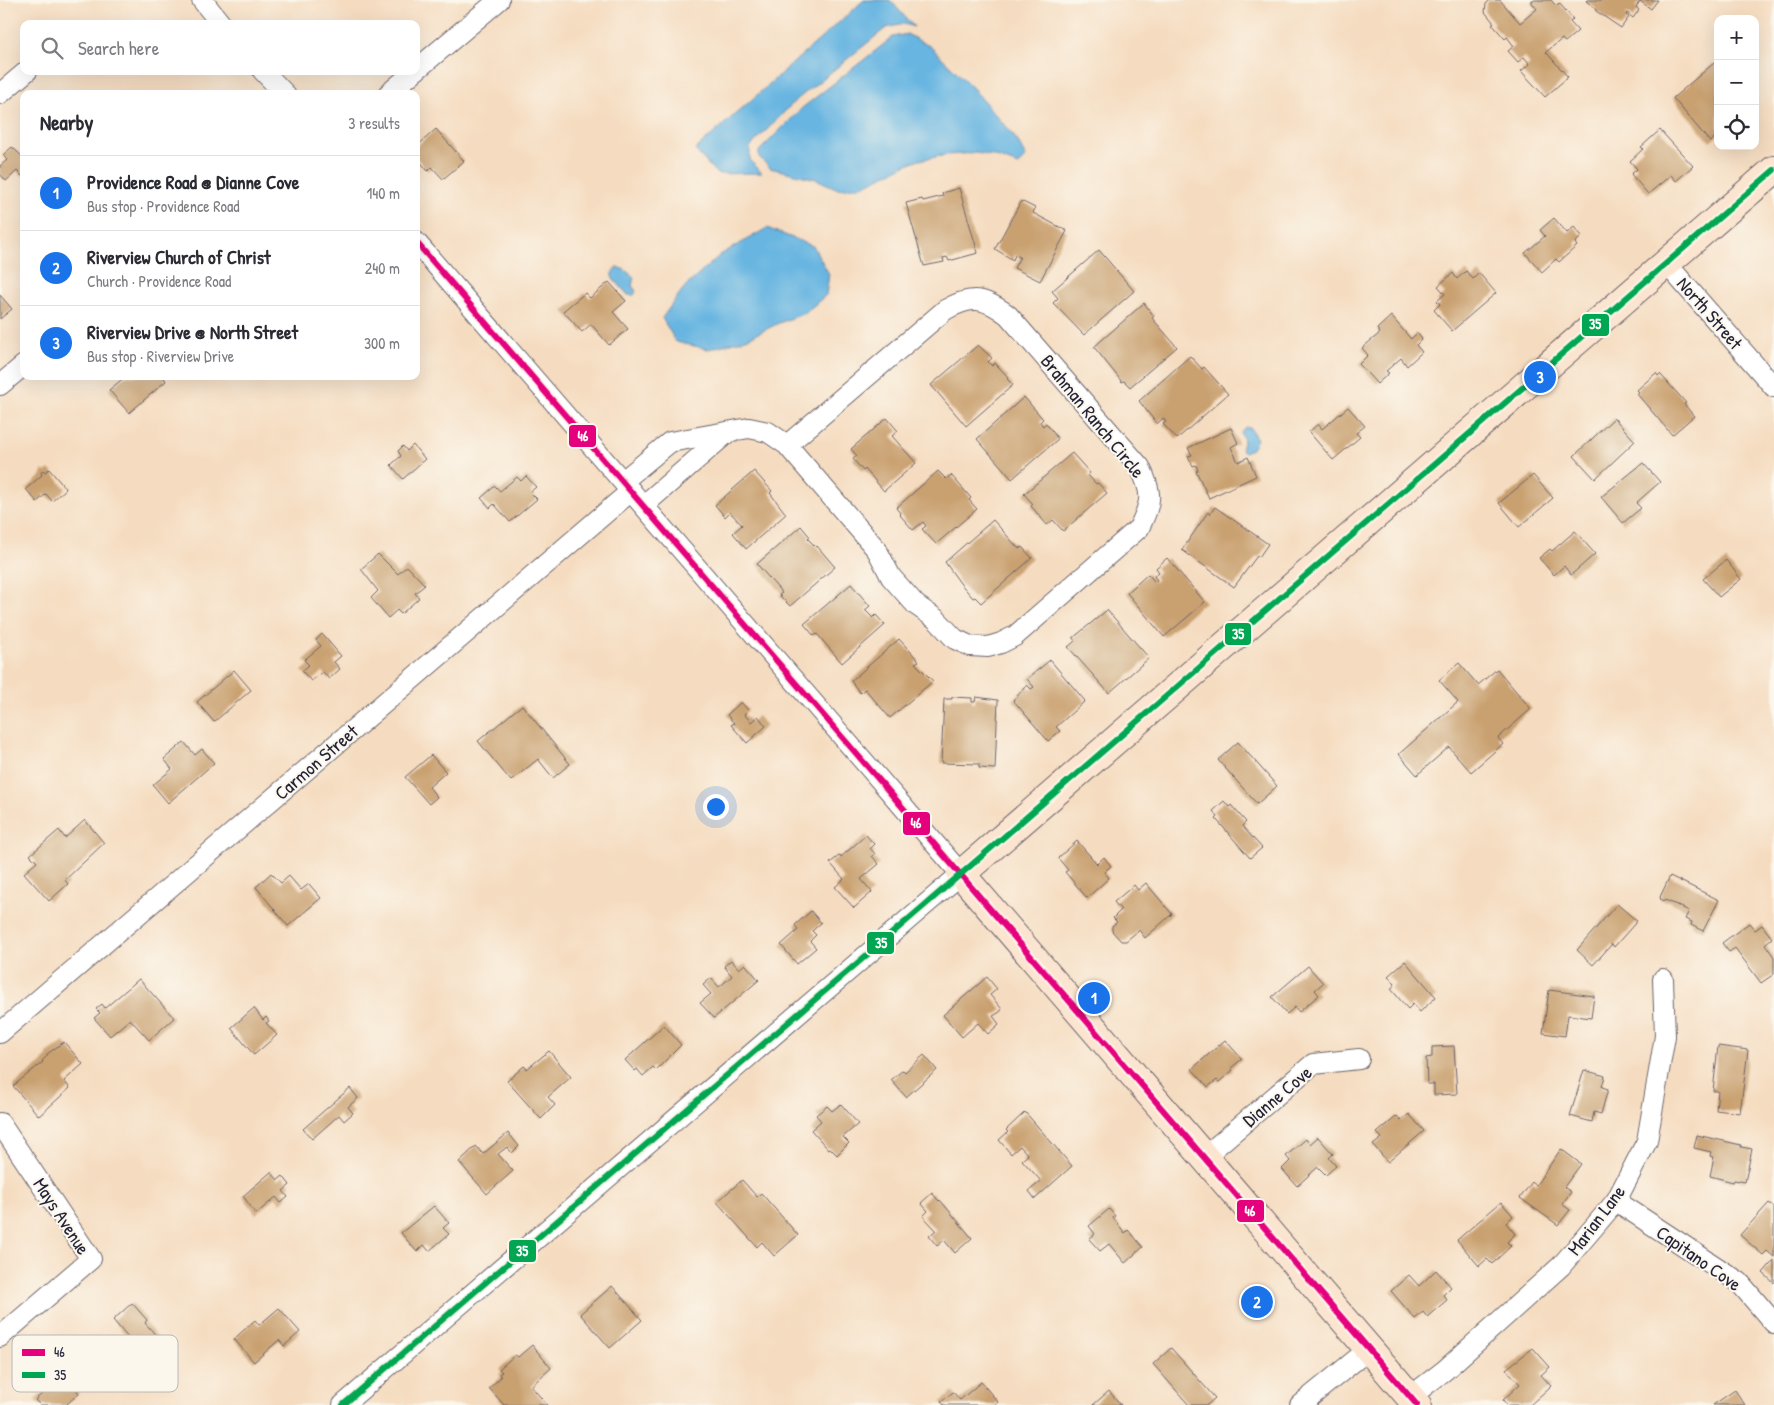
<!DOCTYPE html>
<html lang="en">
<head>
<meta charset="utf-8">
<style>
  body { margin:0; font-family:"Patrick Hand",sans-serif; background:#f2f2f3; color:#2b2b33 }
  .controls { position:absolute; right:15px; top:15px; display:grid; overflow:hidden; border-radius:10px; box-shadow:0 5px 20px #0002 }
  .controls button { width:45px; height:45px; display:grid; place-items:center; padding:0; border:0; border-bottom:1px solid #e1e1e2; background:#fff; color:#2b2b33; font:25px sans-serif }
  .you { position:absolute; left:715px; top:806px; width:18px; height:18px; margin:-12px; border:4px solid #fff; border-radius:50%; background:#1a73e8; box-shadow:0 0 0 8px #1a73e833 }
  .badge { display:grid; place-items:center; width:32px; height:32px; border-radius:50%; background:#1a73e8; color:#fff; font-size:16px; font-weight:700 }
  .pin { position:absolute; translate:-50% -50%; border:2px solid #fff; box-shadow:0 1px 5px #0006 }
  .list { margin:0; padding:0; list-style:none }
  h2 { display:flex; justify-content:space-between; align-items:center; height:65px; margin:0; padding:0 20px; font-size:21px }
  h2 small { font-size:16px; font-weight:400; color:#7c7c81 }
  .list li { display:grid; grid-template-columns:32px 1fr auto; gap:15px; align-items:center; box-sizing:border-box; height:75px; padding:0 20px; border-top:1px solid #e1e1e2 }
  .list b { display:block; font-size:19px; white-space:nowrap }
  .list p { margin:0; font-size:16px; white-space:nowrap; color:#7c7c81 }
  .list em { font-size:16px; font-style:normal; color:#7c7c81 }
  .icon { flex:none; width:28px; height:28px; fill:none; stroke:currentColor; stroke-width:2; stroke-linecap:round; stroke-linejoin:round }
  .map { position:relative; flex:none; width:1774px; height:1405px; overflow:hidden }
  .search { position:absolute; background:#fff; box-shadow:0 5px 20px #0002; left:20px; top:20px; width:400px; height:55px; display:flex; align-items:center; gap:12px; box-sizing:border-box; padding:0 18px; border-radius:10px; color:#7c7c81; font-size:19px }
  .panel { position:absolute; background:#fff; box-shadow:0 5px 20px #0002; left:20px; top:90px; width:400px; height:290px; border-radius:10px }
  .map>svg:first-child { display:block }
  .water { fill:#68b5e1; stroke:#456c8e }
  .building { fill:#c9a070 }
  .lines { fill:none; stroke-linecap:round; stroke-linejoin:round }
  .street-casing { stroke:#6c636a; stroke-width:22 }
  .secondary-casing { stroke:#6c636a; stroke-width:30 }
  .street { stroke:#fff; stroke-width:20 }
  .secondary { stroke:#fce5d0; stroke-width:28 }
  .bus-1-casing { stroke:#fbf7ec; stroke-width:10 }
  .bus-2-casing { stroke:#fbf7ec; stroke-width:10 }
  .bus-1 { stroke:#e5007d; stroke-width:6 }
  .bus-2 { stroke:#00a651; stroke-width:6 }
  .labels { text-anchor:middle; dominant-baseline:central; stroke-width:4; stroke-linejoin:round; paint-order:stroke }
  .street-label { font-size:19px; fill:#22223b; stroke:#fbf7ec }
  .key { fill:#fbf7ec; stroke:#bab7b7; stroke-width:1 }
  .key-label { font-size:14px; fill:#22223b }
  .line-badge { stroke:#fbf7ec; stroke-width:2 }
  .badge-label { font-size:14px; text-anchor:middle; font-weight:bold; fill:#fff }
</style>
</head>
<body>
<div class="map">
<svg width="1774" height="1405" viewBox="0 0 1774 1405">
  <rect width="100%" height="100%" fill="#fbf7ec"/>
  <filter id="ink" filterUnits="userSpaceOnUse"><feTurbulence type="fractalNoise" baseFrequency=".02" numOctaves="2"/><feDisplacementMap in="SourceGraphic" scale="10" xChannelSelector="R" yChannelSelector="G"/><feConvolveMatrix kernelMatrix="1 2 1 2 8 2 1 2 1" color-interpolation-filters="sRGB"/></filter>
  <filter id="wash" filterUnits="userSpaceOnUse"><feTurbulence type="fractalNoise" baseFrequency=".0096" numOctaves="4" result="noise"/><feDisplacementMap in="SourceGraphic" scale="20" xChannelSelector="R" yChannelSelector="G"/><feGaussianBlur stdDeviation="1.12" result="paint"/><feColorMatrix in="noise" values="0 0 0 0 0 0 0 0 0 0 0 0 0 0 0 0 0 1.4 0 .05"/><feComposite in="paint" operator="in"/></filter>
  <g filter="url(#wash)">
    <rect width="100%" height="100%" fill="#f5dcc0"/>
    <g class="water">
      <path d="M864,0h26l24,27 -10,-3 -18,4 -91,73 -45,46v13l12,13 -45,1 -22,-24z"/>
      <path d="M907,34l24,13 40,39 46,54 9,17 -8,8 -24,-9 -18,-3 -30,2 -32,6 -52,25 -24,3 -22,-10 -46,-11 -11,-11v-6l43,-43 91,-71z"/>
      <path d="M767,228l46,18 16,28 -3,21 -21,18 -26,10 -33,16 -38,10 -32,-7 -14,-24 21,-29 37,-34z"/>
      <path d="M617,267l8,3 9,7 -2,9 4,5 -2,4h-6l-16,-18v-4z"/>
      <path d="M1245,427l5,1 7,11 -5,10 -8,3 -3,-3 3,-10 -4,-6z"/>
    </g>
    <g id="blocks">
      <g class="building">
        <path d="M1490,0h10l20,23 17,-14 -5,-6v-3h19l5,6 3,-3 14,16 -3,3 8,9 -13,11 -3,-3 -16,13 22,25 -23,20 -24,-26 9,-7 -6,-7 -6,5 -10,-11 6,-5 -7,-9 -2,2 -13,-15 2,-1 -9,-11 1,-8z"/>
        <path d="M1587,0h71l-7,9 -11,-8 -4,6 3,3 -6,8 -6,-5 -1,2 3,2 -8,11 -25,-17 -1,-3 -9,-7z"/>
        <path d="M1714,63l4,4v68l-8,7 -37,-44z"/>
        <path d="M436,129l28,32 -21,18 -11,-12 -4,4 -12,-14v-10z"/>
        <path d="M1660,130l33,36 -17,15 -5,-6 -23,19 -17,-20 6,-5 -7,-8 13,-12 -2,-2z"/>
        <path d="M12,147l12,11v16l-2,2 -5,-5 -11,10 -6,-7v-8l7,-6 -4,-5z"/>
        <path d="M959,188l19,65 -29,8 -2,-4 -4,1 1,4 -20,4 -18,-63 16,-4 1,2 20,-5 -1,-3z"/>
        <path d="M1021,201l14,7 -2,5 34,18 -27,50 -26,-13 6,-11 -5,-2 -2,5 -18,-11z"/>
        <path d="M1554,218l13,15 7,-6 8,9 -7,7 2,3 -18,16 -3,-3 -14,13 -17,-19 20,-17 -5,-6z"/>
        <path d="M1099,250l35,41 -50,44 -31,-32 5,-5 -6,-7z"/>
        <path d="M1466,271l7,8 6,-6 17,20 -44,38 -18,-21 6,-6 -3,-3 8,-7 -7,-8 15,-13 4,6z"/>
        <path d="M609,282l17,19 -13,11 15,17 -19,16 -18,-21 -9,8 -19,-21 22,-18 5,5z"/>
        <path d="M0,295l12,14 -12,10z"/>
        <path d="M1144,303l10,13 -2,2 25,29 -47,40 -6,-6 -2,1 -28,-35z"/>
        <path d="M1391,316l20,23 6,-6 5,6 -6,6 6,7 -15,14 -6,-8 -15,13 3,2 -12,11 -18,-20 9,-9 -6,-7 18,-15 -3,-4z"/>
        <path d="M978,345l14,13 -4,4 4,4 3,-3 14,15 -2,1 6,6 -47,41 -35,-41z"/>
        <path d="M1190,356l12,13 2,-2 24,27 -51,45 -14,-15 3,-2 -3,-4 -6,6 -18,-23z"/>
        <path d="M1656,373l2,3 2,-2 26,29 -2,1 10,12 -22,19 -35,-41 2,-2 -2,-2z"/>
        <path d="M126,376h37l3,5 -37,32 -20,-23z"/>
        <path d="M1024,397l19,22 -3,3 3,4 3,-3 12,16 -46,40 -35,-40z"/>
        <path d="M1348,407l17,19 -9,7 4,4 -27,23 -24,-28 9,-8 4,5z"/>
        <path d="M887,418l11,13 -6,5 24,27 -32,28 -19,-22 -2,2 -10,-12 4,-3 -6,-7z"/>
        <path d="M1614,418l21,23 -40,38 -21,-23z"/>
        <path d="M1231,428l7,15 -7,4 7,15 10,-5 8,19 -47,22 -13,-27 2,-1 -2,-5 -3,1 -5,-10 4,-1 -4,-7z"/>
        <path d="M413,445l12,14 -22,20 -12,-14 10,-9 -3,-5 5,-5 4,5z"/>
        <path d="M1072,453l18,20 -2,2 8,9 2,-1 9,10 -44,38 -10,-11 -6,5 -16,-19 2,-2 -9,-10z"/>
        <path d="M1643,463l17,19 -24,21 5,5 -18,15 -22,-26z"/>
        <path d="M49,469l17,20 -14,12 -6,-7 -9,8 -11,-13 16,-14 -1,-2 2,-3 2,2z"/>
        <path d="M754,471l18,20 -2,2 16,21 -40,35 -13,-16 9,-8 -12,-13 -5,5 -10,-12z"/>
        <path d="M938,471l8,8 5,-4 20,23 -2,2 8,9 -41,35 -14,-15 4,-3 -3,-4 -10,8 -13,-15 1,-1 -5,-6z"/>
        <path d="M1533,475l20,23 -34,29 -20,-24z"/>
        <path d="M526,476l10,11 -6,5 7,7 -27,23 -16,-18 -4,4 -9,-10 14,-12 5,5 17,-14 4,4z"/>
        <path d="M1215,507l53,37 -9,13 -2,-1 -23,31 -52,-37 26,-38 2,2z"/>
        <path d="M993,520l26,29 3,-2 10,11 -51,45 -6,-6 -2,1 -13,-15 -15,-21z"/>
        <path d="M801,526l9,11 -2,2 8,8 1,-1 18,21 -45,39 -11,-11 3,-2 -25,-29z"/>
        <path d="M1575,531l20,23 -24,21 -7,-9 -10,9 -15,-17 11,-9 2,2z"/>
        <path d="M378,554l20,20 9,-8 18,19 -10,8 4,5 -18,16 -4,-4 -9,8 -17,-20 7,-7 -17,-22z"/>
        <path d="M1167,558l38,44 -41,35 -37,-44 21,-19 7,8 2,-2 -3,-4 5,-4 -3,-4z"/>
        <path d="M1726,560l15,19 -22,18 -16,-18z"/>
        <path d="M851,584l19,22 -5,4 8,8 3,-3 9,10 -43,38 -25,-29 -3,2 -10,-12z"/>
        <path d="M1107,610l42,48 -40,35 -41,-46 7,-6 -2,-3z"/>
        <path d="M322,634l19,22 -7,6 6,7 -11,10 -6,-7 -12,9 -9,-10 7,-6 -5,-5 17,-14 -5,-6z"/>
        <path d="M899,639l20,22 -4,2 18,18 -43,37 -25,-29 -5,4 -9,-12z"/>
        <path d="M1050,660l35,41 -29,26 4,4 -12,10 -35,-41 14,-15 4,4 3,-2 -7,-8z"/>
        <path d="M1459,663l19,22 19,-16 34,40 -33,29 5,6 -32,28 -22,-25 -32,28 -18,-21 59,-52 -19,-22z"/>
        <path d="M234,670l17,20 -37,32 -17,-20z"/>
        <path d="M952,697l20,1v4h3l1,-5 22,3 -3,69 -16,-1v-4l-38,-1 3,-64h8z"/>
        <path d="M741,702l7,8 -4,4 7,8 7,-6 8,10 -19,17 -16,-18 3,-2 -7,-8z"/>
        <path d="M522,705l48,59 -17,14 -15,-19 -27,22 -33,-40z"/>
        <path d="M184,742l11,13 7,-6 12,14 -46,40 -15,-18 19,-16 -8,-10z"/>
        <path d="M1238,742l39,44 -20,18 -39,-44z"/>
        <path d="M431,755l15,17 -17,15 8,10 -8,7 -24,-27z"/>
        <path d="M1224,801l5,6 2,-2 15,17 -4,4 20,22 -12,10 -34,-39 2,-2 -5,-6z"/>
        <path d="M85,820l19,23 -39,37 3,4 -19,17 -25,-28 13,-11 -7,-7 29,-25 6,8z"/>
        <path d="M866,835l8,9 -4,4 5,6 -3,2 7,8 -18,15 11,13 -18,16 -19,-21 9,-8 -14,-16 10,-8 1,2z"/>
        <path d="M1077,841l20,23 7,-7 7,9 -7,6 5,6 -22,20 -22,-26 3,-2 -10,-12z"/>
        <path d="M271,873l10,10 8,-7 12,14 8,-6 12,14 -33,28 -32,-39z"/>
        <path d="M1670,876l49,24 -16,31 -12,-6 1,-3 -7,-3 4,-8 -21,-10 -7,-1 -1,-3z"/>
        <path d="M1146,883l26,31 -27,24 -6,-8 -13,11h-5l-9,-10v-5l5,-4 -4,-4 8,-8 -7,-8 20,-17 4,5z"/>
        <path d="M1617,904l20,17 -23,26 -2,-3 -19,21 -16,-15z"/>
        <path d="M811,911l10,12 -9,8 4,4 -6,6 6,7 -19,16 -16,-19 17,-15 -3,-5z"/>
        <path d="M1749,923l6,7 7,-5 10,13 -7,6 9,13v17l-13,9 -26,-35 -6,4 -7,-9z"/>
        <path d="M731,960l8,9 6,-5 14,16 -45,38 -14,-15 11,-9 -8,-9 8,-7 8,9 13,-11 -8,-10z"/>
        <path d="M1405,961l31,36 -16,15 -7,-8 -5,5 -17,-20 4,-5 -7,-8z"/>
        <path d="M1308,966l15,17 -8,7 4,5 -20,17 -4,-5 -8,7 -15,-17z"/>
        <path d="M987,977l10,12 -7,6 12,14 -2,3 -7,4 6,8 -11,10 -10,-11 -16,14 -19,-22z"/>
        <path d="M139,979l35,39 -25,22 -19,-21 -20,17 -16,-18 6,-5 -4,-4 6,-5 3,4z"/>
        <path d="M1549,990l45,6 -3,22 -23,-3 -3,21 -22,-3z"/>
        <path d="M254,1008l9,12 3,-3 3,4 -3,2 11,12 -23,20 -23,-27z"/>
        <path d="M664,1025l17,20 -25,25 -3,-3 -10,9 -6,-7 -2,2 -10,-11z"/>
        <path d="M1225,1040l17,19 -11,9 2,2 -14,12 -2,-2 -9,7 -16,-18z"/>
        <path d="M64,1042l19,22 -19,17 6,7 -31,28 -26,-30 30,-24 -1,-1 5,-5v-2z"/>
        <path d="M1454,1046l3,48 -23,1v-11h-7l-1,-26 6,-1v-10z"/>
        <path d="M1718,1046l30,4 -8,63 -24,-3 2,-19h-5z"/>
        <path d="M549,1051l22,26 -23,20 7,8 -14,14 -34,-38 17,-15 3,3z"/>
        <path d="M924,1055l13,15 -31,27 -15,-17 12,-10 2,2z"/>
        <path d="M1584,1070l21,6 -3,11 6,2 -7,25 -7,-2 -2,10 -22,-6z"/>
        <path d="M350,1088l8,10 -10,9 5,6 -9,8 -5,-6 -27,24 -9,-10z"/>
        <path d="M841,1104l17,20 -15,13 6,6 -12,12 -7,-7 -2,1 -17,-19 10,-9 -5,-6 11,-9 5,5z"/>
        <path d="M1025,1112l47,54 -37,33 -6,-8 12,-10 -19,-21 6,-5 -8,-9 -9,8 -12,-14 9,-8 -2,-2z"/>
        <path d="M1409,1114l15,17 -36,31 -15,-17 9,-7 -5,-5 20,-17 4,5z"/>
        <path d="M508,1133l11,13 -7,7 -5,-6 -9,7 15,17 -26,23 -28,-32 17,-16 7,8z"/>
        <path d="M1697,1135l44,10v2l11,2 -7,33 -11,-2 -1,2 -23,-6 4,-19 -4,-1 1,-4 -17,-4z"/>
        <path d="M1318,1137l15,17 -4,4 7,8 -10,9 -8,-8 -21,19 -15,-17 8,-8 -4,-5 20,-17 4,5z"/>
        <path d="M1561,1149l20,15 -17,23 7,5 -9,12 8,6 -12,15 -38,-27 12,-16 4,3z"/>
        <path d="M271,1172l7,8 5,-4 7,9 -7,6 5,6 -7,6 -5,-6 -20,17 -13,-18z"/>
        <path d="M742,1180l15,17 4,-4 37,42 -24,21 -12,-14 -5,5 -40,-45z"/>
        <path d="M932,1193l7,8 1,-1 32,38 -17,15 -11,-13 -7,6 -8,-10 7,-6 -13,-14 5,-5 -7,-8z"/>
        <path d="M1501,1202l12,14 -7,7 9,11 -8,8 4,4 -19,18 -5,-5 -8,7 -22,-26z"/>
        <path d="M1769,1203l5,4v50l-7,-6 -4,4 -23,-20z"/>
        <path d="M434,1206l15,17 -6,5 6,6 -20,17 -5,-6 -7,7 -16,-19z"/>
        <path d="M1109,1209l6,7 -2,2 12,15 3,-3 15,17 -18,16 -16,-19 -9,7 -11,-12 6,-5 -6,-8z"/>
        <path d="M1774,1260v23l-11,-10z"/>
        <path d="M1436,1270l15,17 -8,8 4,5 -20,17 -4,-5 -8,7 -24,-28 18,-16 10,11z"/>
        <path d="M612,1286l30,34 -32,28 -30,-34z"/>
        <path d="M132,1303l15,17 -2,3 17,19 -26,22 -7,-8 -3,2 -2,-2 11,-10 -22,-26z"/>
        <path d="M279,1308l21,24 -16,14 -5,-6 -25,22 -20,-23 21,-19 4,5z"/>
        <path d="M532,1345l19,23 -20,18 16,19h-43l-15,-17 12,-11 -2,-3 3,-2 -3,-3 16,-14 3,2z"/>
        <path d="M1171,1348l44,50 -8,7h-18l-36,-41z"/>
        <path d="M1533,1348l17,19 -9,8 10,11 -21,19h-23l-4,-5 17,-16 -14,-15z"/>
        <path d="M61,1372l18,21 -13,12h-26l-5,-5 9,-8 -3,-3z"/>
        <path d="M981,1382l17,20 -4,3h-50l-3,-3 12,-10 7,8z"/>
        <path d="M1735,1390l10,15h-32z"/>
        <path d="M1109,1391l12,14h-28z"/>
      </g>
    </g>
  </g>
  <g filter="url(#ink)">
    <use href="#blocks" fill-opacity="0" stroke="#6c636a" stroke-width="1"/>
    <g class="lines">
      <g class="street-casing">
        <g id="street">
          <path d="M202,0l19,24"/>
          <path d="M416,70l83,-70"/>
          <path d="M263,71l22,23"/>
          <path d="M0,94l27,-23"/>
          <path d="M388,94l27,-23"/>
          <path d="M1666,263l108,124"/>
          <path d="M0,385l24,-20"/>
          <path d="M623,481l47,-39 79,-14 19,4 19,13 90,105 14,27 25,28 20,14 19,20 15,7 18,1 13,-4 14,-7 124,-108c13,-27 14,-34 1,-61l-132,-152c-24,-18 -37,-20 -63,-5l-158,135"/>
          <path d="M644,505l83,-72"/>
          <path d="M0,1033l631,-542"/>
          <path d="M0,1123l91,136 -91,78"/>
          <path d="M1204,1157l109,-93 46,-5"/>
          <path d="M1616,1201l123,81 35,41"/>
          <path d="M1410,1397l35,-27 116,-104 55,-65 31,-60 18,-105 -2,-57"/>
          <path d="M343,1405l618,-531 -545,-632"/>
          <path d="M1300,1405l69,-56"/>
        </g>
      </g>
      <g class="secondary-casing">
        <path id="secondary" d="M1417,1405l-456,-531 813,-704"/>
      </g>
      <use href="#street" class="street"/>
      <use href="#secondary" class="secondary"/>
      <g class="bus-1-casing">
        <path id="bus-1" d="M416,242l1001,1163"/>
      </g>
      <g class="bus-2-casing">
        <path id="bus-2" d="M343,1405l618,-531 813,-704"/>
      </g>
      <use href="#bus-1" class="bus-1"/>
      <use href="#bus-2" class="bus-2"/>
    </g>
  </g>
  <g class="labels">
    <g class="street-label">
      <text transform="translate(1710 313) rotate(49)">North Street</text>
      <text transform="translate(1093 416) rotate(51)">Brahman Ranch Circle</text>
      <text transform="translate(316 762) rotate(-41)">Carmon Street</text>
      <text transform="translate(1277 1096) rotate(-40)">Dianne Cove</text>
      <text transform="translate(62 1216) rotate(57)">Mays Avenue</text>
      <text transform="translate(1596 1220) rotate(-53)">Marian Lane</text>
      <text transform="translate(1699 1258) rotate(35)">Capitano Cove</text>
    </g>
  </g>
  <rect x="12" y="1335" width="166" height="57" rx="8" class="key"/>
  <rect x="22" y="1349" width="23" height="7" fill="#e5007d"/>
  <rect x="22" y="1372" width="23" height="6" fill="#00a651"/>
  <g class="key-label">
    <text x="54" y="1357">46</text>
    <text x="54" y="1380">35</text>
  </g>
  <g class="line-badge">
    <rect x="1581" y="313" width="29" height="24" rx="5" fill="#00a651"/>
    <rect x="568" y="424" width="29" height="24" rx="5" fill="#e5007d"/>
    <rect x="1224" y="622" width="28" height="24" rx="5" fill="#00a651"/>
    <rect x="902" y="811" width="29" height="25" rx="5" fill="#e5007d"/>
    <rect x="866" y="931" width="29" height="24" rx="5" fill="#00a651"/>
    <rect x="1236" y="1199" width="29" height="24" rx="5" fill="#e5007d"/>
    <rect x="508" y="1239" width="29" height="24" rx="5" fill="#00a651"/>
  </g>
  <g class="badge-label">
    <text x="1595" y="329">35</text>
    <text x="583" y="441">46</text>
    <text x="1238" y="639">35</text>
    <text x="916" y="828">46</text>
    <text x="881" y="948">35</text>
    <text x="1250" y="1216">46</text>
    <text x="522" y="1256">35</text>
  </g>
</svg>
<div class="controls">
<button>+</button>
<button>−</button>
<button><svg class="icon" aria-label="locate" viewBox="0 0 24 24"><circle cx="12" cy="12" r="6"/><path d="M12 2v4M12 18v4M2 12h4M18 12h4"/></svg></button>
</div>
<div class="you"></div>
<div class="pin badge" style="left:1094px;top:998px">1</div>
<div class="pin badge" style="left:1257px;top:1302px">2</div>
<div class="pin badge" style="left:1540px;top:377px">3</div>
<div class="search"><svg class="icon" aria-label="search" viewBox="0 0 24 24"><circle cx="10" cy="10" r="6"/><path d="M15 15l6 6"/></svg>Search here</div>
<section class="panel">
<h2>Nearby<small>3 results</small></h2>
<ul class="list">
<li><span class="badge">1</span><div><b>Providence Road @ Dianne Cove</b><p>Bus stop · Providence Road</p></div><em>140 m</em></li>
<li><span class="badge">2</span><div><b>Riverview Church of Christ</b><p>Church · Providence Road</p></div><em>240 m</em></li>
<li><span class="badge">3</span><div><b>Riverview Drive @ North Street</b><p>Bus stop · Riverview Drive</p></div><em>300 m</em></li>
</ul>
</section>
</div>
</body>
</html>
